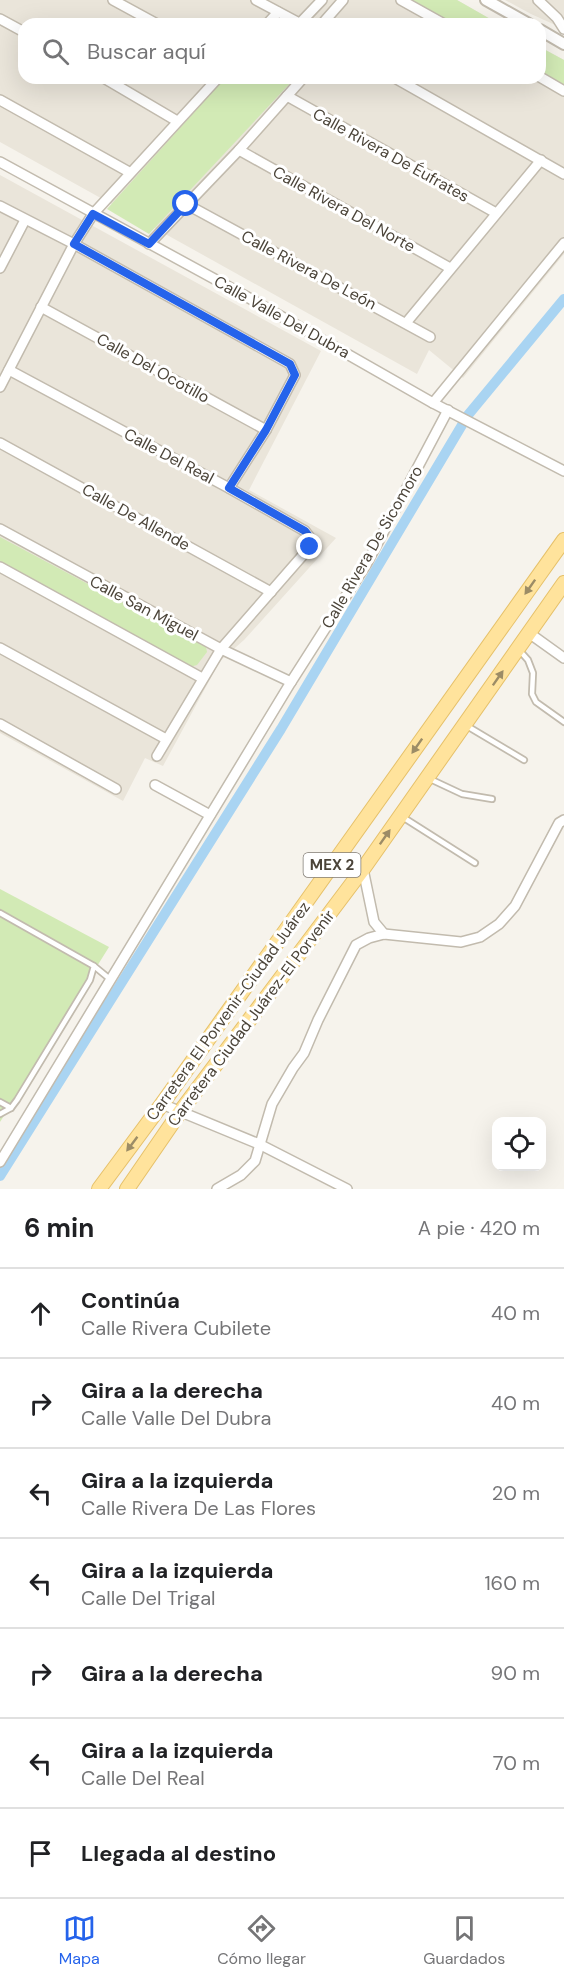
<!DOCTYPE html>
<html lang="es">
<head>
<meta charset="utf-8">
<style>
  body { margin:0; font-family:"DM Sans",sans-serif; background:#f6f6f6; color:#202124 }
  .controls { position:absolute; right:18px; bottom:18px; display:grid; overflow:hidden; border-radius:12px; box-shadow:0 6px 24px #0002 }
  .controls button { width:54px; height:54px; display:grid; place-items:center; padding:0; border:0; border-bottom:2px solid #e0e0e0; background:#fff; color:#202124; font:30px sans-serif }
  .stop { position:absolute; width:18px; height:18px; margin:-14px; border:4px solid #2563eb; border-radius:50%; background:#fff }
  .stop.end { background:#2563eb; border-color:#fff; box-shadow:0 2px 6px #0008 }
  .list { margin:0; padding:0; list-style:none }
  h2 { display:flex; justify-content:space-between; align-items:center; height:78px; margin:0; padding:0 24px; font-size:26px }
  h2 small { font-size:20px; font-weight:400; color:#757577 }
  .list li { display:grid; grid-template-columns:39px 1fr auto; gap:18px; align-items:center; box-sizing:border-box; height:90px; padding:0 24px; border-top:2px solid #e0e0e0 }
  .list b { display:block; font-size:22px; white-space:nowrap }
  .list p { margin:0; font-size:20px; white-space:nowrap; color:#757577 }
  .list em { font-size:20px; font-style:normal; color:#757577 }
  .icon { flex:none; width:33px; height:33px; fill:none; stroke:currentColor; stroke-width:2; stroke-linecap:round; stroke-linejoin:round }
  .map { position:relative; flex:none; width:564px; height:1189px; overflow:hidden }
  .search { position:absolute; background:#fff; box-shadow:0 6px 24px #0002; left:18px; right:18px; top:18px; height:66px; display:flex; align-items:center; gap:15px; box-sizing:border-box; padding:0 21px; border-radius:18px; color:#757577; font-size:22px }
  .sheet { height:708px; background:#fff }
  nav { display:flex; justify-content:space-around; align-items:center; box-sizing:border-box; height:84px; border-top:2px solid #e0e0e0; background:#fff; font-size:16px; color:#757577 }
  nav a { display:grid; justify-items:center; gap:3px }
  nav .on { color:#2563eb }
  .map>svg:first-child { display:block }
  .residential { fill:#eae5da }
  .green { fill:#d2eab5 }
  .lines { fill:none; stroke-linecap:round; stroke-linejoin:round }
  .canal { stroke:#a9d4f2; stroke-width:10 }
  .service-casing { stroke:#c2bbae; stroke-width:8 }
  .minor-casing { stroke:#c2bbae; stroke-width:12 }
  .tertiary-casing { stroke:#c2bbae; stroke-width:14 }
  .primary-casing { stroke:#e6c16a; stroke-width:16 }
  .service { stroke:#fff; stroke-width:4.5 }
  .minor { stroke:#fff; stroke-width:9 }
  .tertiary { stroke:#fff; stroke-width:10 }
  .primary { stroke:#ffe39c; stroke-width:14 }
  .oneway { fill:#9c8c66 }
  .route { stroke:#2563eb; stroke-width:8 }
  .labels { text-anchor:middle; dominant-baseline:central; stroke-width:6; stroke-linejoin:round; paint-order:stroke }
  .shield { fill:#fff; stroke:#817c74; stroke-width:1.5 }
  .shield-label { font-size:15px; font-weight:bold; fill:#4b4439 }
  .street-label { font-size:16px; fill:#4b4439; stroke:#fff }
</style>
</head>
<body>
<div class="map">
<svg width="564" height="1189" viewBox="0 0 564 1189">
  <rect width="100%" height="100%" fill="#f6f3ec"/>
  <g class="residential">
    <path d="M0,0h457l42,24h-475v54h516v-31l24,13v194l-101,124 -34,-28 -12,24 -417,-232z"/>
    <path d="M505,0h59v29l-33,-15z"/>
    <path d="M0,175l321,176 -72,139 87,48 -92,102 -24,21 -57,105 -18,-8 -22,43 -123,-68z"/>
  </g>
  <g class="green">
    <path d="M410,0h47l42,24h-46z"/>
    <path d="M540,47l24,13v26l-24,-13z"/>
    <path d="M225,78h70l-146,156 -42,-25z"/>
    <path d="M0,537l206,110 1,5 -10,13 -7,2 -190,-106z"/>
    <path d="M0,889l109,58 -109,175z"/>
  </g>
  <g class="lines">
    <path class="canal" d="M0,1176l281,-447 187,-314 96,-116"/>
    <g class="service-casing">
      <g id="service">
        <path d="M520,651l8,9 5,13 -1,21 4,8 28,20"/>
        <path d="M467,726l57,34"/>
        <path d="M430,779l32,15 30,5"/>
        <path d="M401,816l74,47"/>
        <path d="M0,913l94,53 -4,14 -73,120 -6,8 -11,6"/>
        <path d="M94,966l17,14"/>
        <path d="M0,1102l11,6"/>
      </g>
    </g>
    <g class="minor-casing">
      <g id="minor">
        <path d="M113,0l44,24"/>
        <path d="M256,0l45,24"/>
        <path d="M401,0l43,24"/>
        <path d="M538,0l19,18 7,11"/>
        <path d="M0,19l24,13"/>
        <path d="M300,23l22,-23"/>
        <path d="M267,24l11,-12"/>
        <path d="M322,24l21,-24"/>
        <path d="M540,77l24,14"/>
        <path d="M104,78l73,43"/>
        <path d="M395,78l169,96"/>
        <path d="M287,96l209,117"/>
        <path d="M0,100l129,72"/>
        <path d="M239,150l211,118"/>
        <path d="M0,162l242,132 191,109 131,68"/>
        <path d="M186,204l244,133"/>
        <path d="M0,206l74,38 216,120 5,11 -29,55 -37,58"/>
        <path d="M149,244l90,-94 64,-72"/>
        <path d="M0,268l25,-48"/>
        <path d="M41,307l225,123"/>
        <path d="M406,323l135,-163"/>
        <path d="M9,370l220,118 76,43 6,8 -1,8 -89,102 -64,107"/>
        <path d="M0,387l74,-143 19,-30 125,-136"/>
        <path d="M433,403l131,-160"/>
        <path d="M0,443l271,149"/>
        <path d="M0,529l221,120 70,33"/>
        <path d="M0,567l202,111"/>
        <path d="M529,633l35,25"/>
        <path d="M0,648l166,91"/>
        <path d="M0,724l116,65"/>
        <path d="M155,785l55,30"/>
        <path d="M363,869l11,53 10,12"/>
        <path d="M162,1104l97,40 88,45"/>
        <path d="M0,1162l291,-480 76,-119 81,-153"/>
        <path d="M217,1189l24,-14 14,-14 17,-57 21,-36 11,-15 14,-33 38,-75 13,-7 15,-4 77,8 19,-5 19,-13 16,-18 44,-83 5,-3"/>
      </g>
    </g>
    <g class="tertiary-casing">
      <g id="tertiary">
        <path d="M486,0l43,24"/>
        <path d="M540,30l24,14"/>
      </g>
    </g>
    <g class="primary-casing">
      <g id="primary">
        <path d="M99,1189l63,-85 402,-564"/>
        <path d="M127,1189l53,-77 183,-243 201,-286"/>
      </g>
    </g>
    <use href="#service" class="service"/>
    <use href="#minor" class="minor"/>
    <use href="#tertiary" class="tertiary"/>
    <use href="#primary" class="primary"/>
  </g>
  <defs><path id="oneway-solid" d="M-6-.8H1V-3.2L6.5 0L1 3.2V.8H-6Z" transform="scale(1.5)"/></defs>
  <g class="oneway">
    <use href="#oneway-solid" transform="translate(530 587) rotate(125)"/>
    <use href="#oneway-solid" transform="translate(498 678) rotate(-55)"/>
    <use href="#oneway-solid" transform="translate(417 746) rotate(125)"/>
    <use href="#oneway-solid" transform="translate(385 837) rotate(-55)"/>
    <use href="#oneway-solid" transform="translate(132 1144) rotate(127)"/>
  </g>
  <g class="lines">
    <path class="route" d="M186,204l-37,40 -56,-30 -19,30 216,120 5,11 -29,55 -37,58 76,43 6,8 -1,8"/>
  </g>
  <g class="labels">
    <rect class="shield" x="303.5" y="853" width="57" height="24" rx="4.5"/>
    <g class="shield-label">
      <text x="332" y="865">MEX 2</text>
    </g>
    <g class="street-label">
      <text transform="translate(391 155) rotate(29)">Calle Rivera De Éufrates</text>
      <text transform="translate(344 209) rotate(29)">Calle Rivera Del Norte</text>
      <text transform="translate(309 270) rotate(28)">Calle Rivera De León</text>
      <text transform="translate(282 317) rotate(29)">Calle Valle Del Dubra</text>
      <text transform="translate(153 368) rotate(29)">Calle Del Ocotillo</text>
      <text transform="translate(169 456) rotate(28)">Calle Del Real</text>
      <text transform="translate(136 517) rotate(29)">Calle De Allende</text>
      <text transform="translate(372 547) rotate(-60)">Calle Rivera De Sicomoro</text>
      <text transform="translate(144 608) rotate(28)">Calle San Miguel</text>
      <text transform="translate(228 1011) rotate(-54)">Carretera El Porvenir-Ciudad Juárez</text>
      <text transform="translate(251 1018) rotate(-53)">Carretera Ciudad Juárez-El Porvenir</text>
    </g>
  </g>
</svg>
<div class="controls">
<button><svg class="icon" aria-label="locate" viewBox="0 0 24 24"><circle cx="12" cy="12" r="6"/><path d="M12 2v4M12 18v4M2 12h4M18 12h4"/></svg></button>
</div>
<div class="stop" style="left:186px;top:204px"></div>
<div class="stop end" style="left:310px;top:547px"></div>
<div class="search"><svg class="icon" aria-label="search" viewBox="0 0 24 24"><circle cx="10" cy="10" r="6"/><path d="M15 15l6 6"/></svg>Buscar aquí</div>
</div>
<section class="sheet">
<h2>6 min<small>A pie · 420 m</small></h2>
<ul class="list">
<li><svg class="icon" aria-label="ahead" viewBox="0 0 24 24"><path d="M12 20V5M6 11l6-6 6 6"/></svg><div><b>Continúa</b><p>Calle Rivera Cubilete</p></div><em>40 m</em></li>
<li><svg class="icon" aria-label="right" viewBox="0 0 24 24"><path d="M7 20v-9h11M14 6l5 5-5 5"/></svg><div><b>Gira a la derecha</b><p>Calle Valle Del Dubra</p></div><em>40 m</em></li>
<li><svg class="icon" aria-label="left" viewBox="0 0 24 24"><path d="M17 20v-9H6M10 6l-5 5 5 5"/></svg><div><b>Gira a la izquierda</b><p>Calle Rivera De Las Flores</p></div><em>20 m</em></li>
<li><svg class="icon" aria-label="left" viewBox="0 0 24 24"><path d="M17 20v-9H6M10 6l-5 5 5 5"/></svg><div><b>Gira a la izquierda</b><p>Calle Del Trigal</p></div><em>160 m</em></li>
<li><svg class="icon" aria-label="right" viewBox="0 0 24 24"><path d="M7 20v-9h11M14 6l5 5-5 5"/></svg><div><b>Gira a la derecha</b></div><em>90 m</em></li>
<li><svg class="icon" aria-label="left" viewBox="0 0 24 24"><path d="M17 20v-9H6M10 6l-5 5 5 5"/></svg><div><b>Gira a la izquierda</b><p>Calle Del Real</p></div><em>70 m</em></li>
<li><svg class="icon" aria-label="arrive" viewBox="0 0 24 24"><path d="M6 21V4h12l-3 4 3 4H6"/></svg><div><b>Llegada al destino</b></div></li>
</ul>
</section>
<nav>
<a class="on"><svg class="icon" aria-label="map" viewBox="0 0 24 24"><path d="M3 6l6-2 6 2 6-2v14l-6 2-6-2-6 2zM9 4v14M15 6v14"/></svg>Mapa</a>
<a><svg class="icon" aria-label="directions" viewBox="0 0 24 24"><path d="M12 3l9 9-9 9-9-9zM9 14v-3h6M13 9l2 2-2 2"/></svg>Cómo llegar</a>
<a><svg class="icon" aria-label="saved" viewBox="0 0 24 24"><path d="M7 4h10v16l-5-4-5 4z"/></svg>Guardados</a>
</nav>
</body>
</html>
